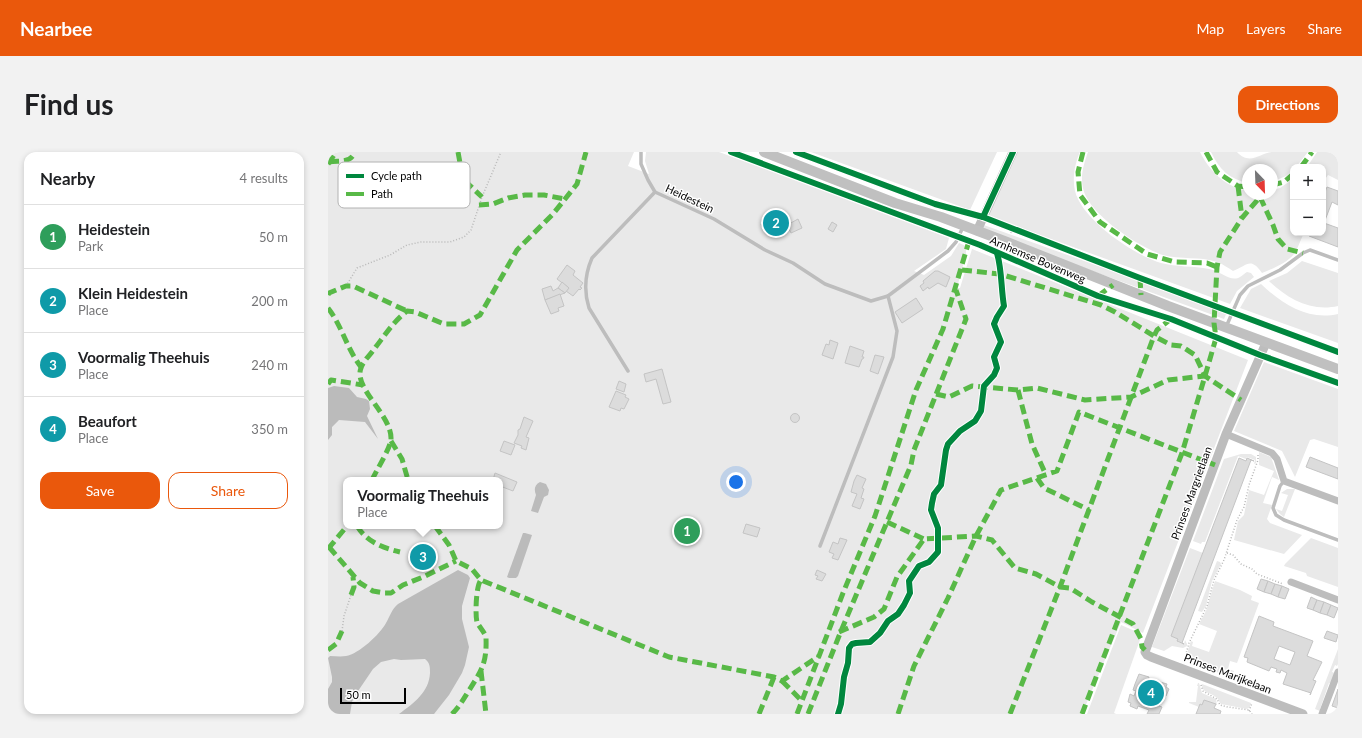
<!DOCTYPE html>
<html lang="en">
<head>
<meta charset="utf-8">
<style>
  body { margin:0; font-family:Lato,sans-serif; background:#f2f2f2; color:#202124 }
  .controls { position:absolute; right:12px; top:12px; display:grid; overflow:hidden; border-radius:8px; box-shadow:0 2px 6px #0003 }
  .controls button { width:36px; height:36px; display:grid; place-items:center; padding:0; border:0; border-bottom:1px solid #e0e0e0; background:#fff; color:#202124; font:20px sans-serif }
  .compass { position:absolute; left:914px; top:12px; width:36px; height:36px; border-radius:50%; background:#fff; box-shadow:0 2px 6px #0003; rotate:157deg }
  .scale { position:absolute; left:12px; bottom:10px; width:66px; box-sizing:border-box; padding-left:4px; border:2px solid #000; border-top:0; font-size:11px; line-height:14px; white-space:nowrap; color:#000; -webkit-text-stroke:3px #fff; paint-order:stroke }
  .you { position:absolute; left:408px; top:330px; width:14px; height:14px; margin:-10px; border:3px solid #fff; border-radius:50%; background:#1a73e8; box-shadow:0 0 0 6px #1a73e833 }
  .badge { display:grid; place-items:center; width:26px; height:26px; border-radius:50%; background:#ea580c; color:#fff; font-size:13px; font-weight:700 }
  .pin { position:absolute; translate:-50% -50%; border:2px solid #fff; box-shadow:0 1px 4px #0006 }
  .popup { position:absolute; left:15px; top:325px; width:160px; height:52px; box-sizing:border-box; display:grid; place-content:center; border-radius:8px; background:#fff; filter:drop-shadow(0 1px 3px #0005); font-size:13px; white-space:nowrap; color:#757577 }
  .popup b { font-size:15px; color:#202124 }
  .popup::after { content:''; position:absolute; left:50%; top:100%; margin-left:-8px; border:8px solid transparent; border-top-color:#fff }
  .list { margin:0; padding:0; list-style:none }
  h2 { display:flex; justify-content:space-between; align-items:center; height:52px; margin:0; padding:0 16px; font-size:17px }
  h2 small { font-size:13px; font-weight:400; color:#757577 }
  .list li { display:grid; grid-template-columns:26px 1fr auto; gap:12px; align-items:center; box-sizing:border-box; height:64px; padding:0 16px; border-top:1px solid #e0e0e0 }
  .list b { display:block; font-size:15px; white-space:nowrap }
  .list p { margin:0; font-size:13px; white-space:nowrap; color:#757577 }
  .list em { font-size:13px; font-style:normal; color:#757577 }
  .actions { display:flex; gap:8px; padding:12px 16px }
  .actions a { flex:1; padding:9px 0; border:1px solid #ea580c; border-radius:12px; text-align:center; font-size:14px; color:#ea580c }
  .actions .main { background:#ea580c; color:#fff }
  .map { position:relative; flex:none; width:1010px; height:562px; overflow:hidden; border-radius:12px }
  header { display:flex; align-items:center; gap:24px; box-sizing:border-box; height:56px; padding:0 20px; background:#ea580c; color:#fff }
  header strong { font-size:19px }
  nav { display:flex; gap:22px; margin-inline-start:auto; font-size:14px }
  .intro { display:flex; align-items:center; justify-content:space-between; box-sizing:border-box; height:96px; padding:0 24px }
  h1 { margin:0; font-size:28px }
  .button { padding:10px 18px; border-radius:12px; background:#ea580c; color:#fff; font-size:14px; font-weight:700 }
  main { display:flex; gap:24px; padding:0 24px }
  aside { flex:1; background:#fff; border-radius:12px; box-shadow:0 2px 6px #0003 }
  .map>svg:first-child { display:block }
  .green { fill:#e9e9e9; fill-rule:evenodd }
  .water { fill:#bbb }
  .building { fill:#dcdcdc; stroke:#c4c4c4; fill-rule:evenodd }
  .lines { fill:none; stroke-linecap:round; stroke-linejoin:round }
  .path { stroke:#b8b8b8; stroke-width:1.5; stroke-dasharray:1 2; stroke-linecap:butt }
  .service { stroke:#bdbdbd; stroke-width:3.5 }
  .minor { stroke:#bdbdbd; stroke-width:7 }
  .tertiary { stroke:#bdbdbd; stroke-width:9 }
  .secondary { stroke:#c0c0c0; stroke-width:10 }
  .quiet { stroke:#58b947; stroke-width:5; stroke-dasharray:10 5; stroke-linecap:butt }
  .cycleway-casing { stroke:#fff; stroke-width:8 }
  .cycleway { stroke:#00873e; stroke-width:6 }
  .labels { text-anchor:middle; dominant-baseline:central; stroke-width:3; stroke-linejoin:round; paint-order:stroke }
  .street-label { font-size:11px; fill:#000; stroke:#fff }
  .key { fill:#fff; stroke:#b2b2b2; stroke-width:1 }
  .key-label { font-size:11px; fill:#000 }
</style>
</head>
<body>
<header>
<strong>Nearbee</strong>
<nav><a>Map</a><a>Layers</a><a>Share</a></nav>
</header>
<div class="intro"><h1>Find us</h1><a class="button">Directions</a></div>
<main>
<aside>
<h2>Nearby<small>4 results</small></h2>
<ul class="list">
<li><span class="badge" style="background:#2e9e5b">1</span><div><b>Heidestein</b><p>Park</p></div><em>50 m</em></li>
<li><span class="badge" style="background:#0f9aa8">2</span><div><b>Klein Heidestein</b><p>Place</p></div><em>200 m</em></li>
<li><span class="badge" style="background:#0f9aa8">3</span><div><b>Voormalig Theehuis</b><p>Place</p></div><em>240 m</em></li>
<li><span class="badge" style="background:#0f9aa8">4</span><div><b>Beaufort</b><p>Place</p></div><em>350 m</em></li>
</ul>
<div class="actions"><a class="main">Save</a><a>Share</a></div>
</aside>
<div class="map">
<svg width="1010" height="562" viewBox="0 0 1010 562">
  <rect width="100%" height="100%" fill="#fff"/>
  <g class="green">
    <path d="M0,0h306l-6,14 21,8 -4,-13 1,-9h73l230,86 -3,11 -32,22 10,4 27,-19 8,-13 7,3v8l-9,34h3l12,-39 276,111 -105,273 -22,-11 -39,92h-754zM18,328h154v46h-154z"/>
    <path d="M483,0h186l-27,58z"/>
    <path d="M685,0h67c-5,11 -8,26 -5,39 7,29 59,64 86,72 16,4 32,3 48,6 10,1 22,14 31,8 2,-1 5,-4 7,-5l4,1 3,4 -17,14 -7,13 -245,-89z"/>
    <path d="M760,0h112c10,20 26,35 48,39v3h24v-4l8,-2 13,-9v54h11c-3,6 -5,12 -8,18 -6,11 -22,17 -34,22 -12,-17 -15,-7 -29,-2 -5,-3 -10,-7 -16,-9 -17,-6 -37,-2 -54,-7 -24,-8 -75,-41 -80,-67 -3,-12 1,-25 5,-36z"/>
    <path d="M883,0h26c13,14 23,1 35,0 12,0 24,0 36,0l-12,15h-3v3l-7,6 -14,6v-12h-24v13c-19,-4 -29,-14 -37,-31z"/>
    <path d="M989,0h21v28l-10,-5 -5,7v-15h-16z"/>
    <path d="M653,72l246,88 -3,7 -244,-89z"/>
    <path d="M974,109l36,12v33c-27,6 -50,-7 -69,-25l18,-8z"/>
    <path d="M933,132c21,20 47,37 77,30v29l-98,-35 11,-19z"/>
    <path d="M936,210l74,27v58l-24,-8 -4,1 -15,37 -13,-26 -48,-20z"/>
    <path d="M931,300l12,5 8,23 -7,-3 -9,26 9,2 -5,14 3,4 32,12 -18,19 -50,-14 4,-19 6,-6 5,-25 15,5 10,-24 -15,-6z"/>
    <path d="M913,302h10l5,3v6l-2,1 1,-4 -8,-3 -1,2 -8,-3 -33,86h-3l-1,2 -8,-3 31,-82z"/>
    <path d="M959,337h8l-11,28 -4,-3 -4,-5 6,2 6,-16 -7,-2z"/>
    <path d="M983,386l27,10v39l-31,-11 -1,-3 -22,-7 1,-2z"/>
    <path d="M862,396l13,5 -32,83 7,3v3l6,2 1,-4 2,4v2l-4,2 -11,-2 -8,5 -12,-4z"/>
    <path d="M889,409l3,1 1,2 -9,17 -6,25 -4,6 -4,-1z"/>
    <path d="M887,429l25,9 12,6 -1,4 8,3 -22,60 -7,-2 -2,8 6,2 -3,7 -43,-18c-2,-6 1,-13 3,-19l2,1 -1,4 17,6 8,-21 -18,-7 7,-13z"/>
    <path d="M793,473l21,9 -28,79 2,1h-29z"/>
    <path d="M1010,497v15l-1,2 -2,-1 -3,7 3,1 -4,11 -2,-1 -9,26 2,1 -2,1 -5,-2z"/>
    <path d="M870,531h1l3,10 14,6 1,6 -13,-5 -2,5 -2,-1 -1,3 -10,-4v-1h7l2,-16h-1z"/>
    <path d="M874,532l49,19 -1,4 -3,2 -26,-5c-2,-2 -2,-4 -4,-6 -6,-6 -15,-4 -15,-14z"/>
  </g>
  <g class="water">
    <path d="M6,234l15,2 8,9 9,2 3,2 1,8 -3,7 11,23 -13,-17 -26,-2 -7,7v8l-4,5v-52z"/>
    <path d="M212,330l6,2 3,6 -1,5 -4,2 -6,16 -7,-2 5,-16c-2,-5 -2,-10 4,-13z"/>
    <path d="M195,381h2l7,2 -14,41 -2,2h-7l-2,-1z"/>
    <path d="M130,418l10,5 2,3 -8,28v13l7,28 -4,18 -3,8 -13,22 -15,19h-35c15,-11 30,-22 31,-41 0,-6 0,-10 -5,-14l-24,1 -7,-1 -13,3 -8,7 -19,28 -2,5 -2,12h-22v-25l4,-7v-5l-4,-19 2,-2c5,0 10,1 16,0 13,-2 34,-22 40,-33 4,-7 6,-14 12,-19z"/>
  </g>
  <g class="building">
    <path d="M999,35l11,4v14l-6,-3 -8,21 14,5v19l-29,-11 1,-3h13v-36z"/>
    <path d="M449,61l3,3 6,-2 3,10 9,-5 4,9 -11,5 -3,-6 -8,5 -2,-3 -12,5 -5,-10 3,-1v-3l3,-2 3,2 4,-2v-3z"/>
    <path d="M504,70l5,3 -4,7 -5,-3z"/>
    <path d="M239,113l8,6 -2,4 10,8 -3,4 2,1 -2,2 -1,-1 -6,7 -7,-5 3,-3 -12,-9z"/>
    <path d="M607,119h3l12,6 -4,10 -8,-4 -9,6 -1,-2 -5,4 -3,-5 4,-3 -1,-2z"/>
    <path d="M234,130l7,6 -4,5 -7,-5z"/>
    <path d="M223,134l2,5 5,-3 7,5 -20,7 -3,-11z"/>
    <path d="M232,142l4,12 -6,2 1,3 -8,3 -6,-14z"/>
    <path d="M588,146l7,11 -21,14 -7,-11z"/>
    <path d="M502,188l8,3 -5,16 -11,-4 4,-11 3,1z"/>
    <path d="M522,194l14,5 -2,6h2l-1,2h-1l-3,8 -14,-4z"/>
    <path d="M547,203l9,2 -6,17 -8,-3z"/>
    <path d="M334,217l9,33 -8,2 -7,-25 -10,3 -2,-8z"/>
    <path d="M291,229l7,3 -2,8 -8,-3z"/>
    <path d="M288,239l10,4 -1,2 4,2 -5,10 -3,-1 -1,3 -11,-4z"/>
    <circle cx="467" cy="266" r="4.5"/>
    <path d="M196,265l9,4 -7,16 3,1 -3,12 -5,-2 1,-2 -8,-3 4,-8v-5l2,-1z"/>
    <path d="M176,289l11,4 -4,10 -11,-4z"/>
    <path d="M982,305l28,11v11l-32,-12z"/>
    <path d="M911,306l7,3 1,-3 7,3 -3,-1 -69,183 2,1 -7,-3 1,-2 -7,-3z"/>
    <path d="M167,321l22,9 -4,9 -13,-5v-6h-7z"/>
    <path d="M529,323l9,4 -4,9 2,1 -3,9 3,1 -4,10 -8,-3 5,-12 -6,-2 3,-11z"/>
    <path d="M418,372l14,4 -3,9 -14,-4z"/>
    <path d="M512,386l7,2 -9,20 -6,-2 2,-4 -5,-2 4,-10 5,2z"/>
    <path d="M95,399l5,8 -6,3 -4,-8z"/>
    <path d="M489,418l9,4 -4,7 -6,-2 2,-3 -3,-1z"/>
    <path d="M933,427l7,2 -4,11 -7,-3z"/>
    <path d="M940,429l7,3 -4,10 -7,-2z"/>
    <path d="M947,432l7,2 -4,11 -7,-3z"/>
    <path d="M954,434l7,3 -4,10 -7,-2z"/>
    <path d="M983,445l6,3 -4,10 -6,-2z"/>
    <path d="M989,448l7,2 -4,11 -7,-3z"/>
    <path d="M996,450l7,3 -4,10 -7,-2z"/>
    <path d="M1003,453l7,3 -4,10 -7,-3z"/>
    <path d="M931,464l15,6 -1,4 40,15 -6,15 15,6 -9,18 3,1 -6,14 1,-2 -28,-9 4,-11 -6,-3 -1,3 -4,-1 1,-3 -6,-2 -2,4 -22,-9 1,-4 -4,-1zM951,494l16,6 -5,13 -16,-6z"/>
    <path d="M999,479l11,4 -2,7 -12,-4z"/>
    <path d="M811,522l10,3 -1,4 11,4 1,-3 7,2 -1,3 3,2 -3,7 -3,-1 -4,11 3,1 -3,7h-12l2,-4 -11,-4 -1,3 -7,-3 1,-3 -3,-1 2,-8 4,2 2,-5 -3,-1 2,-6z"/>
    <path d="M1010,537v19l-6,-2z"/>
    <path d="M876,548l12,4 -2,4 7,3 -1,3h-24l4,-10 2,1z"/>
  </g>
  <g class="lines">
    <g class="path">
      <path d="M683,81l1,-4"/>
      <path d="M18,134l11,-18 33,-13 17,-10 14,-3h29l14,-5 7,-7 11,-33 19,-45"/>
      <path d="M899,401l6,2 8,9 11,5 5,5 26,10"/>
      <path d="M14,479l2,-15 7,-21"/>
      <path d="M856,509l5,-18 18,-37 7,-26 10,-20 13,-40 7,-13 5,-22 9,-25v-5"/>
      <path d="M873,533l2,6 14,8 3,6 8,2 21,3 3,4"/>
      <path d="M921,559l3,-8"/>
    </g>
    <g class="service">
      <path d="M313,0v12l7,16 7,12 59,27 51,31 28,13 32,21 46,17 17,-5 60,-45 8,-9 7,-15"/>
      <path d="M898,175l14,-32 8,-9 32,-16 23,-17 7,-3 28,10"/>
      <path d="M300,219l-39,-63c-5,-16 -4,-34 3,-50l63,-66"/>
      <path d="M956,329l-4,5 -7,22 3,7 8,5 54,20"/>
      <path d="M492,394l73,-189 4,-26 -9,-35"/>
    </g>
    <g class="minor">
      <path d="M898,282l46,19 5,6 7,22 54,20"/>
      <path d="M963,430l47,18"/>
      <path d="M994,562l16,-42"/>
    </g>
    <g class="tertiary">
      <path d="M649,79l36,-79"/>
      <path d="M938,191l-40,91 -81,218 2,3 4,2 152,57"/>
    </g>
    <path class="secondary" d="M436,0l131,51 46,14 66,25 161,64 170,63"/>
    <g class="quiet">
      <path d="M130,0l5,27 19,18"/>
      <path d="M755,0l-5,20 2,23 20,27 47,32 28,8 32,1 10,4"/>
      <path d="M878,0l11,20 21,14 10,1"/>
      <path d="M1,10c11,-2 21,2 26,-10"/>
      <path d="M0,12l8,-12"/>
      <path d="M973,15l11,-15"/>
      <path d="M944,33l12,-3 9,-8"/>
      <path d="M910,34l4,32"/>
      <path d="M932,45l13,28 5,14 9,10 16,4"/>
      <path d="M151,53l14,-1 15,-6 17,-3h19l21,4"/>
      <path d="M634,118l38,4 101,31 14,7 39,24 17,9 10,1 14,9 10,21 36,24"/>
      <path d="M812,126l1,17"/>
      <path d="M0,143l1,-2 17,-7h7l54,25"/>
      <path d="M770,144l15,-11"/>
      <path d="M0,156c14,18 19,41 33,59"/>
      <path d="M0,232l3,-4 32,5"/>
      <path d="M690,238l14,54 14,31"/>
      <path d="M608,242l13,3 23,-11 46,4 19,-2 48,12 46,-3 37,-17 37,-4"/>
      <path d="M63,289l11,18 6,21"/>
      <path d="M709,326l7,10 45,22"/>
      <path d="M44,328c4,-9 19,-33 19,-41 1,-24 -38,-51 -30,-71 2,-7 10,-14 14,-20 10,-13 19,-27 32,-37l8,1 29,12h20l16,-9 37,-65 36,-36 24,-30 9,-32"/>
      <path d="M559,370l37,17"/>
      <path d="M29,374c10,16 26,22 43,26"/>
      <path d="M107,374l14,19 7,16 16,8 9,11 188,77 105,20 8,4 37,-25"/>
      <path d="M1,395l31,36 13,8 12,2h6l12,-8 20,-8 33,-16"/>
      <path d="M0,397l19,-23"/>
      <path d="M23,443l3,-8 -1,-10"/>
      <path d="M511,480l35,-15 10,-8 13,-32 27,-38 52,-3 16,4 23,28 21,6 24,13 10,1 22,14 41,22 8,15 1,8 3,3"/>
      <path d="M0,498l8,-6 6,-13"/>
      <path d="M153,519l5,43"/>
      <path d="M454,529l20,20"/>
      <path d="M124,562c7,-7 11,-14 16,-22 13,-21 19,-28 18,-54 -1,-6 -7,-11 -9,-16 -2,-7 -1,-37 4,-42"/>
      <path d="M431,562l15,-37"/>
      <path d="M469,562l46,-121 32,-77 41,-126 27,-61 26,-88"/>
      <path d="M480,562l33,-83 70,-166 3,-15 52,-131 -10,-29"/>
      <path d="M570,562l16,-48 34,-68 28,-62 25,-46 56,-19 22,-59 136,53"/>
      <path d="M682,562l50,-127 94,-251 3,-6 14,-11"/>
      <path d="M754,562l100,-261 23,-77 11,-38 -2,-15 3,-56 3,-15 22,-34 18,-21 5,-3"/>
    </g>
    <g class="cycleway-casing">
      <g id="cycleway">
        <path d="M403,0l249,93 118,51 73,23 89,36 78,28"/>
        <path d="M468,0l139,52 48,13 157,61 198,74"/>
        <path d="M655,65l30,-65"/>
        <path d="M510,562l3,-10 3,-27 4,-14 1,-15 3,-4 4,-1 14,-1 10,-9 8,-12 10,-7 6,-9 6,-12 -1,-12 10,-15 10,-4 9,-10v-24l-7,-18 1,-7 2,-9 7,-9 5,-35 2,-6 12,-13 15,-10 6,-10 3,-25 10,-11 3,-7 -3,-11 7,-15 -7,-18 3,-7 7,-11c-3,-17 -2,-36 -7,-53"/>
      </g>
    </g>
    <use href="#cycleway" class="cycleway"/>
  </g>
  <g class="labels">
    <g class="street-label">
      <text transform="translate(362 46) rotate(25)">Heidestein</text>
      <text transform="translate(710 107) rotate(23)">Arnhemse Bovenweg</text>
      <text transform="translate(863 341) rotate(-70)">Prinses Margrietlaan</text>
      <text transform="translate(900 521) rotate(21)">Prinses Marijkelaan</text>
    </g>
  </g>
  <rect x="10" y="10" width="132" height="46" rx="6" class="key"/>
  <rect x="18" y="22" width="18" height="4" fill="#00873e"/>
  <rect x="18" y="40" width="18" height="4" fill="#58b947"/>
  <g class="key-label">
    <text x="43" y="28">Cycle path</text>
    <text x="43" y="46">Path</text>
  </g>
</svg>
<div class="controls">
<button>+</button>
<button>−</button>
</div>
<svg class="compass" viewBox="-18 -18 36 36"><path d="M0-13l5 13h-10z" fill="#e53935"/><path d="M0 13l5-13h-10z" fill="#757577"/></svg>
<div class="scale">50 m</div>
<div class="you"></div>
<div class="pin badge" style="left:359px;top:379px;background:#2e9e5b">1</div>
<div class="pin badge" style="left:448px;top:71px;background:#0f9aa8">2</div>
<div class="pin badge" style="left:95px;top:405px;background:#0f9aa8">3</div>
<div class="popup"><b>Voormalig Theehuis</b>Place</div>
<div class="pin badge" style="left:823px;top:541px;background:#0f9aa8">4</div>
</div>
</main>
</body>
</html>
